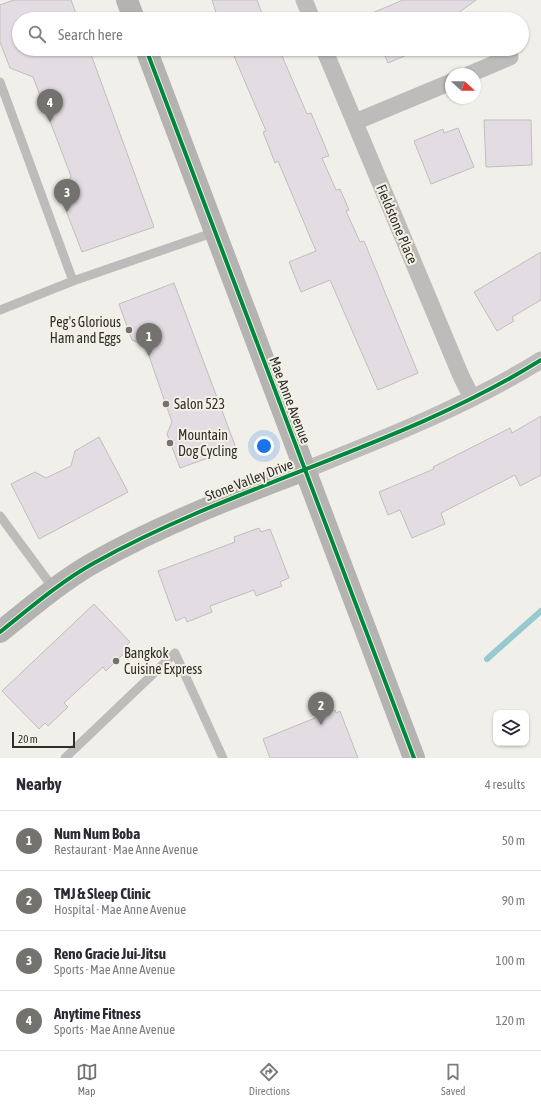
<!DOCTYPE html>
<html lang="en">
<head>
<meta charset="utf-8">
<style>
  body { margin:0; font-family:"Asap Condensed",sans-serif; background:#f2f2f3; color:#2b2b33 }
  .controls { position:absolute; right:12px; bottom:12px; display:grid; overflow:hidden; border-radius:8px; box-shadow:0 1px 3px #0004 }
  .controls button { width:36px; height:36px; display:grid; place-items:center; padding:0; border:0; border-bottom:1px solid #e1e1e2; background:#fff; color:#2b2b33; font:20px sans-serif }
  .compass { position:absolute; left:445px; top:68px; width:36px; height:36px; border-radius:50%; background:#fff; box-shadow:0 1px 3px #0004; rotate:111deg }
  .scale { position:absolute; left:12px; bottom:10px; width:63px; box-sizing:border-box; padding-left:4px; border:2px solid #302f2b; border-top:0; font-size:11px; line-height:14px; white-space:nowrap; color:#302f2b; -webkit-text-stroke:3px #f3f1e6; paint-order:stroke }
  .you { position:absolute; left:264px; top:446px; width:14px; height:14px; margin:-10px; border:3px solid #fff; border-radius:50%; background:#1a73e8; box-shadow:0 0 0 6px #1a73e833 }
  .badge { display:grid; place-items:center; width:26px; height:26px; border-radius:50%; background:#73726e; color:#fff; font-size:13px; font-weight:700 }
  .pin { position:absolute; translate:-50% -33px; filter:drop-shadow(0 1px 2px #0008) }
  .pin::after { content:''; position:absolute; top:21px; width:14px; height:12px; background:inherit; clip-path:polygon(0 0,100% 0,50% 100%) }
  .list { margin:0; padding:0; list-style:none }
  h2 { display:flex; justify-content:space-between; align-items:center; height:52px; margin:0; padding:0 16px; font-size:17px }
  h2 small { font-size:13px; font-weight:400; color:#7c7c81 }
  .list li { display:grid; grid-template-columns:26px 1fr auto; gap:12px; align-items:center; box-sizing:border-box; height:60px; padding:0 16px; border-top:1px solid #e1e1e2 }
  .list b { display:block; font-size:15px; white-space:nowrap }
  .list p { margin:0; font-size:13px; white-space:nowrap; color:#7c7c81 }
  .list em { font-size:13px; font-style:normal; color:#7c7c81 }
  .icon { flex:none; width:22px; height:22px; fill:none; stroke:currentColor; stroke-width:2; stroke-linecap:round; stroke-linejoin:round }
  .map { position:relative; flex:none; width:541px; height:758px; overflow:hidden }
  .search { position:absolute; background:#fff; box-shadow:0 1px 3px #0004; left:12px; right:12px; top:12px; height:44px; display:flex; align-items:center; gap:10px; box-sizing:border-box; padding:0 14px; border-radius:22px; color:#7c7c81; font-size:15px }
  .sheet { height:292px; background:#fff }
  nav { display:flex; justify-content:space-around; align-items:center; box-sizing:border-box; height:56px; border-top:1px solid #e1e1e2; background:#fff; font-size:11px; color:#7c7c81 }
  nav a { display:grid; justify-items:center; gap:2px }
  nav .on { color:#73726e }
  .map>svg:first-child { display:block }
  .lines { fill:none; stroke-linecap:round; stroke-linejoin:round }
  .stream { stroke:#96cace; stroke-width:6 }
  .building { fill:#e3dce2; stroke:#c0bfbe }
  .lane { stroke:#bebcba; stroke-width:9 }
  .street { stroke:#bebcba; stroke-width:17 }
  .secondary { stroke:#b4b3b1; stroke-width:22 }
  .cycleway-casing { stroke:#f3f1e6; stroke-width:6 }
  .cycleway { stroke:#00873e; stroke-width:4 }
  .poi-dot { fill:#73726e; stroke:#f3f1e6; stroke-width:1.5 }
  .labels { text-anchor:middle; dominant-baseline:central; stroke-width:4; stroke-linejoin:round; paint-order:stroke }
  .street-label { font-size:14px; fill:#302f2b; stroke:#f3f1e6 }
  .poi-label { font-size:14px; fill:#302f2b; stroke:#f3f1e6; text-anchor:start }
</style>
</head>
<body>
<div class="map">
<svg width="541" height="758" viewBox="0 0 541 758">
  <rect width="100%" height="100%" fill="#f0efe9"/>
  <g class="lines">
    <path class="stream" d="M487,659l54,-48"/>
  </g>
  <g class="building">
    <path d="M14,0h57l7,19h-59v30h70l65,178 -72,25 -20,-52 9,-24 -38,-99 -23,-9 -10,-26v-37z"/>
    <path d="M212,0h45l7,19h-46z"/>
    <path d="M403,0h73l-26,19h-92z"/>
    <path d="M231,49h48l28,65 4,-1 18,43 -7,2 14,32 4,-1 9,21 -3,1 14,31 4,-1 54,132 -40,17 -48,-110 -29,12 -12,-30 27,-11 -38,-90 -3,2 -12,-31 3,-1z"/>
    <path d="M382,49h24l3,5 -21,9z"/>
    <path d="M484,120h47l1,45 -46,2z"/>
    <path d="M458,128l16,39 -43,17 -17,-43 29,-12 1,4z"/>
    <path d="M541,252v48l-29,17 2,4 -17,10 -23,-39z"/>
    <path d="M174,283l62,165 -56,20 -13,-34 5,-12 -23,-66 -4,-10 -13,-6 -13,-36z"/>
    <path d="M541,416v59l-21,11 -5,-11 -74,38 4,11 -33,14 -12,-28 -12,5 -9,-23 55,-23 -1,-2 77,-39 2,5z"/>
    <path d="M99,437l29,55 -89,47 -28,-55 24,-12 11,6 25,-12 4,-15z"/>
    <path d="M259,528l2,4 9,-3 19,49 -9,4 2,4 -26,10 -2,-6 -44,16 2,6 -25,10 -2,-5 -9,4 -18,-50 77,-29 -1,-5z"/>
    <path d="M94,604l36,38 -7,7 3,2 -20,20 -3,-4 -39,36 4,4 -20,19 -3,-3 -6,6 -37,-38z"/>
    <path d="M335,710l1,3 4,-2 18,47h-88l-7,-19z"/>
  </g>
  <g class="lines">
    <g class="lane">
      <path d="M0,82l73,199 -73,29"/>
      <path d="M73,281l142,-49"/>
      <path d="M0,516l54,73"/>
      <path d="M65,758l110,-105 48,105"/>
    </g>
    <g class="street">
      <path d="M304,0l8,19"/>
      <path d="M324,49l137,327 11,22"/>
      <path d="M470,74l40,-17"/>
      <path d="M355,122l96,-40"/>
      <path d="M305,470c80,-32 162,-64 236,-110"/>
    </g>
    <g class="secondary">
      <path d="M127,0l7,19"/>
      <path d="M146,49l268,709"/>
      <path d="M0,632c30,-24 60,-50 93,-69 67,-38 140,-66 212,-93"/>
    </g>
    <g class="cycleway-casing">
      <g id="cycleway">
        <path d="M146,49l268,709"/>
        <path d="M0,632c30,-24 60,-50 94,-69 143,-80 307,-116 447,-203"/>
      </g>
    </g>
    <use href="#cycleway" class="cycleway"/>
  </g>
  <g class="poi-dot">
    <circle cx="129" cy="330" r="4"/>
    <circle cx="166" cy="404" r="4"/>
    <circle cx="170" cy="443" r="4"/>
    <circle cx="116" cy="661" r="4"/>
  </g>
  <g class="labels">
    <g class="street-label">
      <text transform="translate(397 224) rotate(67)">Fieldstone Place</text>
      <text transform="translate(290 400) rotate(69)">Mae Anne Avenue</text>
      <text transform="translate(249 480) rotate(-21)">Stone Valley Drive</text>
    </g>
    <g class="poi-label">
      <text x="121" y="322" text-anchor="end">Peg's Glorious<tspan x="121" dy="16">Ham and Eggs</tspan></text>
      <text x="174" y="404">Salon 523</text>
      <text x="178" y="435">Mountain<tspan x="178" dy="16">Dog Cycling</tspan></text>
      <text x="124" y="653">Bangkok<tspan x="124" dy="16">Cuisine Express</tspan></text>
    </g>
  </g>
</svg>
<div class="controls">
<button><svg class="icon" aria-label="layers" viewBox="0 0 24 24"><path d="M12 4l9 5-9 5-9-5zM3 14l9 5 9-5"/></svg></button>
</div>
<svg class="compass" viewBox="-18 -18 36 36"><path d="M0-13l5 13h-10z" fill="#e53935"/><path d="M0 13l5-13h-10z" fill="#7c7c81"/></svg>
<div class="scale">20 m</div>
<div class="you"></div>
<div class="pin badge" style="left:149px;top:356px">1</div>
<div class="pin badge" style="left:321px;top:725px">2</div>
<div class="pin badge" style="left:67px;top:212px">3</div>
<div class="pin badge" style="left:50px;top:122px">4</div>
<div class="search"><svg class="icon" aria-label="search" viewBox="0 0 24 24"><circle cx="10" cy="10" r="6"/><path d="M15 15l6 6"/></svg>Search here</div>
</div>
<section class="sheet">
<h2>Nearby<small>4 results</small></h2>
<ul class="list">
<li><span class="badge">1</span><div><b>Num Num Boba</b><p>Restaurant · Mae Anne Avenue</p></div><em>50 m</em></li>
<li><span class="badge">2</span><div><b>TMJ &amp; Sleep Clinic</b><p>Hospital · Mae Anne Avenue</p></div><em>90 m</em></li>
<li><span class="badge">3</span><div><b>Reno Gracie Jui-Jitsu</b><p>Sports · Mae Anne Avenue</p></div><em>100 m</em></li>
<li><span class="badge">4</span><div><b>Anytime Fitness</b><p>Sports · Mae Anne Avenue</p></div><em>120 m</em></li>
</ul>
</section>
<nav>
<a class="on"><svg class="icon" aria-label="map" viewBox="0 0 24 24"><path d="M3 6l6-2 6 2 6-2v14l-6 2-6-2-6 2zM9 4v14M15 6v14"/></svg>Map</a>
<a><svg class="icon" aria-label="directions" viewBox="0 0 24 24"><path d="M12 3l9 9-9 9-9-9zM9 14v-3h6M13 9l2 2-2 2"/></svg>Directions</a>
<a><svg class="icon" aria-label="saved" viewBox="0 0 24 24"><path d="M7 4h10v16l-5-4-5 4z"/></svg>Saved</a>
</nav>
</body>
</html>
